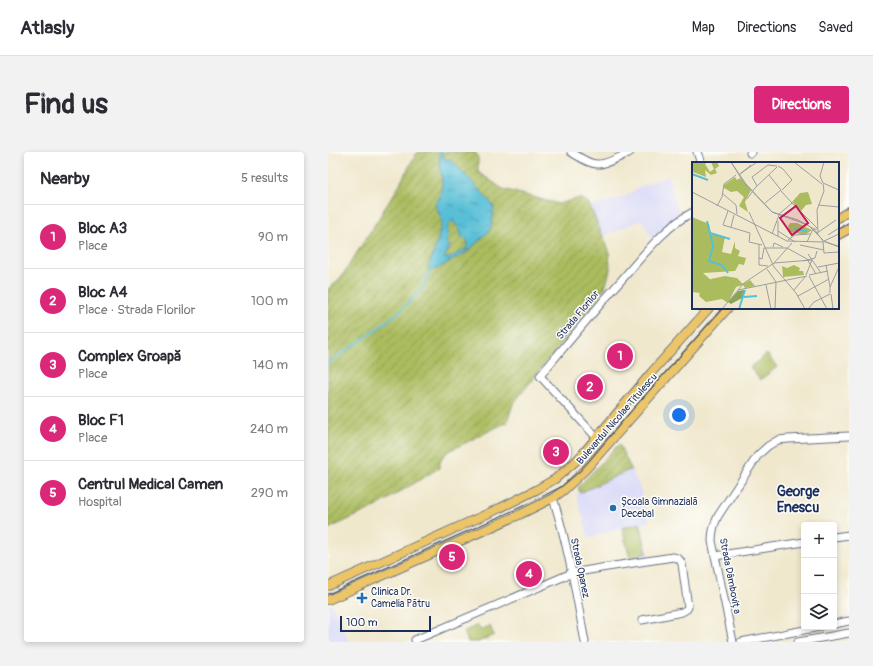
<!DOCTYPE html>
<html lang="en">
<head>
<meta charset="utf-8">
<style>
  body { margin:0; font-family:Pangolin,sans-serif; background:#f2f2f3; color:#2b2b33 }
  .controls { position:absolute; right:12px; bottom:12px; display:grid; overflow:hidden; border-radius:4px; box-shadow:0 2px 6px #0003 }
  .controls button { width:36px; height:36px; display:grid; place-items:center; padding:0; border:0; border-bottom:1px solid #e1e1e2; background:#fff; color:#2b2b33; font:20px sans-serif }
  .scale { position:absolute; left:12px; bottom:10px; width:91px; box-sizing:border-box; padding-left:4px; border:2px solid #1b2f5e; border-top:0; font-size:11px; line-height:14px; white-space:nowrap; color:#1b2f5e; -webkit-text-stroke:3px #fdfcf7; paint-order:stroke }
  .you { position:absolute; left:351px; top:263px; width:14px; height:14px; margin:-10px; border:3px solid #fff; border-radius:50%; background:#1a73e8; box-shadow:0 0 0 6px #1a73e833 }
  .badge { display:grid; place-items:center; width:26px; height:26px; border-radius:50%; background:#db2777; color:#fff; font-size:13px; font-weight:700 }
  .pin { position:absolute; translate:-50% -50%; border:2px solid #fff; box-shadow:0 1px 4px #0006 }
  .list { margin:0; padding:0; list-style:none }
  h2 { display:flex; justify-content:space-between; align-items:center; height:52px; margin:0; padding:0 16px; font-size:17px }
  h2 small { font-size:13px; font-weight:400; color:#7c7c81 }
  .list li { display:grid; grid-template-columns:26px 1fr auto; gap:12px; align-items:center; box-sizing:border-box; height:64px; padding:0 16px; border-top:1px solid #e1e1e2 }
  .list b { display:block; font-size:15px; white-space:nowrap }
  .list p { margin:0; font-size:13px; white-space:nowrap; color:#7c7c81 }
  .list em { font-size:13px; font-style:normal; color:#7c7c81 }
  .icon { flex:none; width:22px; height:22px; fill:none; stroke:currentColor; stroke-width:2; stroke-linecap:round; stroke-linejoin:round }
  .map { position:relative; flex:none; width:521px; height:490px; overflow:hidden; border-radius:4px }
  header { display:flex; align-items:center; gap:24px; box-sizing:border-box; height:56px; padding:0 20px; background:#fff; border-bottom:1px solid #e1e1e2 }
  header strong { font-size:19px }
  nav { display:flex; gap:22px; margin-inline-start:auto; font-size:14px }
  .intro { display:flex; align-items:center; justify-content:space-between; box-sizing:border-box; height:96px; padding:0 24px }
  h1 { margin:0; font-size:28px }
  .button { padding:10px 18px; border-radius:4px; background:#db2777; color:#fff; font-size:14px; font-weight:700 }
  main { display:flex; gap:24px; padding:0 24px }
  aside { flex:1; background:#fff; border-radius:4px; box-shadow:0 2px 6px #0003 }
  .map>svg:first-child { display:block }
  .built { fill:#d7d7f8 }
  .park { fill:#abbc5f; stroke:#63765e }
  .garden { fill:url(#garden-furrows); stroke:#63765e }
  .water { fill:url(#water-ripples); stroke:#3a779a }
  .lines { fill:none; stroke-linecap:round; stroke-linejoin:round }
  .stream { stroke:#59bfd7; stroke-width:2 }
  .minor-casing { stroke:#667085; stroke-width:9 }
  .major-casing { stroke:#667085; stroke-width:10 }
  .minor { stroke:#fff; stroke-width:7 }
  .major { stroke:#ecc569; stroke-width:8 }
  .tram { stroke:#1b2f5e; stroke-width:1 }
  .poi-dot { fill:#1f6fb2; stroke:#fdfcf7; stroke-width:1.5 }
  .labels { text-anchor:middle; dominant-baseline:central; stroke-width:3; stroke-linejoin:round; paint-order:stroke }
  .street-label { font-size:10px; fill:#1b2f5e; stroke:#fdfcf7 }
  .poi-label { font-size:10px; fill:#1b2f5e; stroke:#fdfcf7; text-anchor:start }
  .district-label { font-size:14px; font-weight:bold; fill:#1b2f5e; stroke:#fdfcf7 }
  .inset-river { fill:none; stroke:#59bfd7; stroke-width:2 }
  .inset-road { fill:none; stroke:#9b9ea1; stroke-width:1 }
  .view { fill:#c2185b; fill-opacity:0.15; stroke:#c2185b; stroke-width:2 }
  .inset-edge { fill:none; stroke:#1b2f5e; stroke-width:2 }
</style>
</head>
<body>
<header>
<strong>Atlasly</strong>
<nav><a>Map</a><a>Directions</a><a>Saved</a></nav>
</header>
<div class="intro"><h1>Find us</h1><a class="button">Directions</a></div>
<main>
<aside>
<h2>Nearby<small>5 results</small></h2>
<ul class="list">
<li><span class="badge">1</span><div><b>Bloc A3</b><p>Place</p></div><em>90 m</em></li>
<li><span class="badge">2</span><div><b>Bloc A4</b><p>Place · Strada Florilor</p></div><em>100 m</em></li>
<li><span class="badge">3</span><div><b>Complex Groapă</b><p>Place</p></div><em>140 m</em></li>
<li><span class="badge">4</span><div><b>Bloc F1</b><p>Place</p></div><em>240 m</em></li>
<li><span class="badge">5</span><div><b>Centrul Medical Camen</b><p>Hospital</p></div><em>290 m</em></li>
</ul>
</aside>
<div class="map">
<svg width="521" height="490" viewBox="0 0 521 490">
  <defs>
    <pattern id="garden-furrows" width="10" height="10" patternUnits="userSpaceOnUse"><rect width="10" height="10" fill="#abbc5f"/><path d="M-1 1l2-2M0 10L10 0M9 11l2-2" fill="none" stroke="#8a9952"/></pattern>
    <pattern id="water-ripples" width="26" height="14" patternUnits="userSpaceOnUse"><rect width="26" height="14" fill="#59bfd7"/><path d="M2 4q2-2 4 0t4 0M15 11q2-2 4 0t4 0" fill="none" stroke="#499cb2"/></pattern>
  </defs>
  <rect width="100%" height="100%" fill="#fdfcf7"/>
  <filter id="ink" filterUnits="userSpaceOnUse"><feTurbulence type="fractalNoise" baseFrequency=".025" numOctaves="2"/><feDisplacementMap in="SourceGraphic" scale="8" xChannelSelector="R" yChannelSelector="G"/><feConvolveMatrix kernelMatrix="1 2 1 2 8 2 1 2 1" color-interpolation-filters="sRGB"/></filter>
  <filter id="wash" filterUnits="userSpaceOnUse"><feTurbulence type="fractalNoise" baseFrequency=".012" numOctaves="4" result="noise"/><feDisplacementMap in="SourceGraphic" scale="16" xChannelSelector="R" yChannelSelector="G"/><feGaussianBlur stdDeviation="0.9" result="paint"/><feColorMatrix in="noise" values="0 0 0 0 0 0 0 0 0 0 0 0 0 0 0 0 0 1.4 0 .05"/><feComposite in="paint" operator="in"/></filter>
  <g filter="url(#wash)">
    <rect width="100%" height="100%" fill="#f0e8cd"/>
    <g class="built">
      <path d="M340,24l4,17 7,20 -27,26 -10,-19 -39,16 -12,-29 35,-11 13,-9z"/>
      <path d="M303,317l9,19 9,34 -7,3 7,31 -18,4 -9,-31 -4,-1 -29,10 -13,-44z"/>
      <path d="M4,452l17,38h-21v-36z"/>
    </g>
    <g class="park">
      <path d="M439,202l10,13 -17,13 -10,-13z"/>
      <path d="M312,371l7,30 -17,5 -8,-30z"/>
      <path d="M150,473l2,5 10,-4 4,9 -16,7h-10l-4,-11z"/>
    </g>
    <g class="garden">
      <path d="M89,0h58l3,4v16l25,17 56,15 20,-6 9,4 21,48 1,20 -5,18 -92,116 -6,18 -60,30 -6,7 -2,9 -62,38 -49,23v-240l9,-7 9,-12 51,-81z"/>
      <path d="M291,292l12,25 -51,24 -2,-6z"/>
    </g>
    <path class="water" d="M111,0h3l2,7 7,1 38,40 5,8 -2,16 -3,7 -21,20 -2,-3 2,-3v-3l-2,-3 -4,-1 -2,-8 -7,-9 -3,2 -3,6c2,5 2,8 -1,13l4,4 -5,11 1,2 11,-5 8,-5 2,3 -27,15 -9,4 -3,-2 10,-30 4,-18 -7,-17 4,-5 3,-14v-7l-2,-10z"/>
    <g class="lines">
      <path class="stream" d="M0,211l29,-20 18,-12 26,-21 21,-21 8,-19"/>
    </g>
  </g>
  <g filter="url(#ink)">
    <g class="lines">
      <g class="minor-casing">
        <g id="minor">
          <path d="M243,0c7,4 17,12 26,12 9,1 25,-8 33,-12"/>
          <path d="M369,0l4,11"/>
          <path d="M422,1l2,-1"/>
          <path d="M268,285l-56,-61c28,-34 56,-67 85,-100 20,-23 41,-50 68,-64"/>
          <path d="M225,346c15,47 23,96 32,144"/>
          <path d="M506,385l15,-2"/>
          <path d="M387,404l89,-14"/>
          <path d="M506,472l15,-3"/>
          <path d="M87,488l157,-67 35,-6 66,-10c5,1 7,2 9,7l6,43 -1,2 -5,3 -40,8"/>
          <path d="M405,490l-21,-101c0,-10 2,-17 6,-25l40,-61 10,-9 10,-6 10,-1 61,-3"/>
          <path d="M413,490l79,-15"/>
          <path d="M470,490l51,-9"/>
        </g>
      </g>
      <g class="major-casing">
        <g id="major">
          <path d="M510,66l11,-7"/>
          <path d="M510,83l11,-6"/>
          <path d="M0,434l172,-78 36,-18 19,-11 21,-18 9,-10 66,-78 58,-65"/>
          <path d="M0,448l193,-86 32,-16 11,-8 21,-20 143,-162"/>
        </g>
      </g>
      <use href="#minor" class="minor"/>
      <use href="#major" class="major"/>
      <g class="tram">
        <path d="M510,77l11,-7"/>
        <path d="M0,442l193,-87 40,-20 19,-16 10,-11 42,-50 91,-102"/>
      </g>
    </g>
  </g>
  <g class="poi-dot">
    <circle cx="285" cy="356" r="4"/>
    <path d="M32 440h4v4h4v4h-4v4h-4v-4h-4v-4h4z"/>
  </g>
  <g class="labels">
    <g class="street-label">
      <text transform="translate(250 163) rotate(-50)">Strada Florilor</text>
      <text transform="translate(289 267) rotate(-49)">Bulevardul Nicolae Titulescu</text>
      <text transform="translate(252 416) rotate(78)">Strada Opanez</text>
      <text transform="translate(402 424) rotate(79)">Strada Dâmbovița</text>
    </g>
    <g class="poi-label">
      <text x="293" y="350">Școala Gimnazială<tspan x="293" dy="12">Decebal</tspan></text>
      <text x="43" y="440">Clinica Dr.<tspan x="43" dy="12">Camelia Pătru</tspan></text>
    </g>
    <g class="district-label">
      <text x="470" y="339">George<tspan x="470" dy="16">Enescu</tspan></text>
    </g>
  </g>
  <g transform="translate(364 10)">
    <rect width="147" height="147" fill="#f0e8cd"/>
    <path d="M0,0h16l-3,2 5,8 4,-3 -3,-7h6l2,4 -4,3 2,4 -6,2 -6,-5 1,7 -13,-5 -1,2zM0,55l17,7 2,9 14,4 -3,15 9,2 4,-13v7l5,3 -2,5 8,2 -2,7 -5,-1 -4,7 -32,2 8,7 -11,13 -8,-1z" fill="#abbc5f"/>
    <path d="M52,128v7l-13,7 -3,-2 10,-11z" fill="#88a456"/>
    <path d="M116,30l4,12 -6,1 -5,6 -9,-9 8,-9z" fill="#abbc5f"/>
    <path d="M43,15l2,3 3,-2 11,12 -6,12 3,10 -9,-6 5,-9 -7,-6 -6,1 -7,-4v-3zM102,103l6,3 -1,3h4l1,4 -21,2 -1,-11 5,2zM33,114l12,2 6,6 7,-4 5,6 -10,2 -2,-3 -7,2 -8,16 -6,-4 -16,3 -7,-6 3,-11 9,-6z" fill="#abbc5f"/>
    <path d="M98,61h7l15,7 -7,5 -15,-3 -2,-6z" fill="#abbc5f"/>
    <path class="inset-river" d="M0,12l16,6M15,59l6,25 -4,15 13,4 6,8M102,67l13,2M18,71l20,6M52,135l13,-1M47,147l6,-19"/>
    <path class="inset-road" d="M39,0l15,22 26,28 36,13 15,15M39,0l13,21 28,29 26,8 16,9 9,12 16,6M102,0l28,22M86,4l5,3 9,11 -10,10M48,12l17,-12M48,12l11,-9M77,13l12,15M131,21l-3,-7 4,-14M131,21l16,7M65,24l-5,-9 16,-12 9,1M89,29l11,12M0,30l95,49 36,1M31,32l13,11 1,9M55,37l8,-11 22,-21M73,41l16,-13M100,41l25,25M126,43l21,2M25,44l5,-9 2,-13 12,-9M36,49l-5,14 27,8 -1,9 13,3M57,50l25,55 22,26 9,16M86,53l14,-12M86,59v15M39,65l3,-12M86,69l17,11M125,71l19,-13M126,71l-1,-23 7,-19 -1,-7M80,72l7,-19M136,73l11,-7M96,78l7,-5 15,-1M131,79l15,5M132,79l15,-7M115,80l6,-13h4M131,80l1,11 15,-1M67,82v21l9,1M108,83l24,5M81,85l1,-4 9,4M116,92l13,19M67,96l3,1 2,-11h23l20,11 9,15M111,99l12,-3 2,-7M82,101l38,-3M134,103l4,22M126,105l21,-4M75,107l9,13 -1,27M114,113l6,-15M117,113l19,-4M117,114l18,33M74,123l5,24M46,128l69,-14M102,128l11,-13M138,131v-6l9,-20M139,132l2,15M106,134l31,-17M30,147l22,-26 30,-20 18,-20M116,147l6,-7 16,-8"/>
    <path class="view" d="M104,44l12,17 -16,12 -12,-17z"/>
    <rect width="147" height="147" class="inset-edge"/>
  </g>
</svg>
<div class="controls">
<button>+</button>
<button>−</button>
<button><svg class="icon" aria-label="layers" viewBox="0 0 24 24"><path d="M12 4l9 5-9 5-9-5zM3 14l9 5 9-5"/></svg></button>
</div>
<div class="scale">100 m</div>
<div class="you"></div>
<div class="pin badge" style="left:292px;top:204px">1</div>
<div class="pin badge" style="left:262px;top:235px">2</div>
<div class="pin badge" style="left:228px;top:300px">3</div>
<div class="pin badge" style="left:201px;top:422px">4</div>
<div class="pin badge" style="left:124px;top:405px">5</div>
</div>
</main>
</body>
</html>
